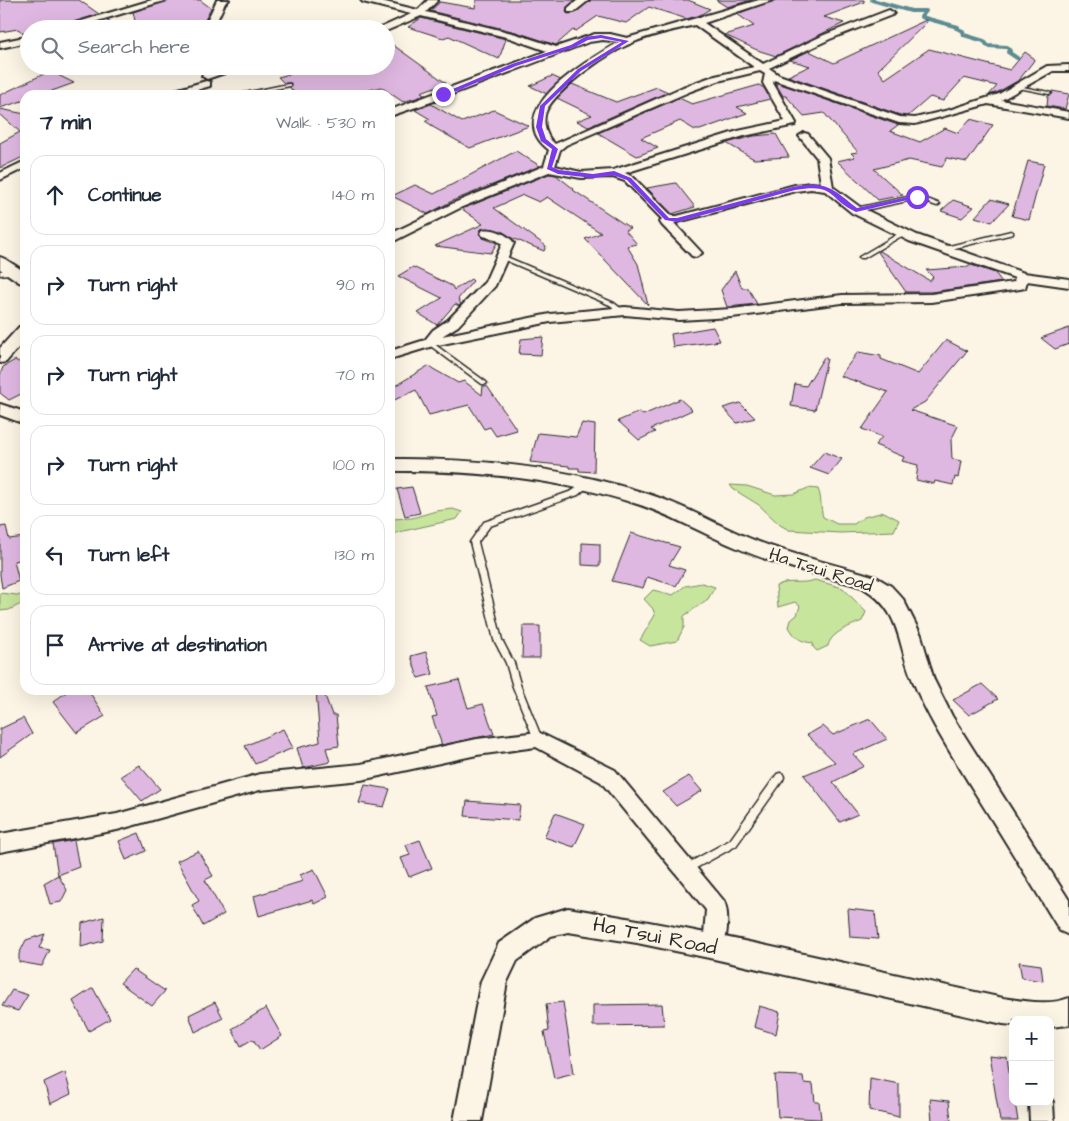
<!DOCTYPE html>
<html lang="en">
<head>
<meta charset="utf-8">
<style>
  body { margin:0; font-family:"Architects Daughter",sans-serif; background:#f2f2f3; color:#1f2937 }
  .controls { position:absolute; right:15px; bottom:15px; display:grid; overflow:hidden; border-radius:10px; box-shadow:0 5px 20px #0002 }
  .controls button { width:45px; height:45px; display:grid; place-items:center; padding:0; border:0; border-bottom:1px solid #e0e1e3; background:#fff; color:#1f2937; font:25px sans-serif }
  .stop { position:absolute; width:15px; height:15px; margin:-11px; border:4px solid #7c3aed; border-radius:50%; background:#fff }
  .stop.end { background:#7c3aed; border-color:#fff; box-shadow:0 1px 5px #0008 }
  .list { margin:0; padding:0; list-style:none }
  h2 { display:flex; justify-content:space-between; align-items:center; height:65px; margin:0; padding:0 20px; font-size:21px }
  h2 small { font-size:16px; font-weight:400; color:#747a83 }
  .list li { display:grid; grid-template-columns:32px 1fr auto; gap:15px; align-items:center; box-sizing:border-box; height:80px; margin:0 10px 10px; padding:0 10px; border:1px solid #e0e1e3; border-radius:15px }
  .list b { display:block; font-size:19px; white-space:nowrap }
  .list em { font-size:16px; font-style:normal; color:#747a83 }
  .icon { flex:none; width:28px; height:28px; fill:none; stroke:currentColor; stroke-width:2; stroke-linecap:round; stroke-linejoin:round }
  .map { position:relative; flex:none; width:1069px; height:1121px; overflow:hidden }
  .search { position:absolute; background:#fff; box-shadow:0 5px 20px #0002; left:20px; top:20px; width:375px; height:55px; display:flex; align-items:center; gap:12px; box-sizing:border-box; padding:0 18px; border-radius:28px; color:#747a83; font-size:19px }
  .panel { position:absolute; background:#fff; box-shadow:0 5px 20px #0002; left:20px; top:90px; width:375px; height:605px; border-radius:15px }
  .map>svg:first-child { display:block }
  .green { fill:#c7e59d; stroke:#798864 }
  .lines { fill:none; stroke-linecap:round; stroke-linejoin:round }
  .stream { stroke:#5b8b92; stroke-width:4 }
  .building { fill:#dfb8e1; stroke:#2b2b2b }
  .service-casing { stroke:#2b2b2b; stroke-width:3 }
  .minor-casing { stroke:#2b2b2b; stroke-width:4 }
  .tertiary-casing { stroke:#2b2b2b; stroke-width:4 }
  .service { fill:#fcf5e5; fill-rule:evenodd }
  .minor { fill:#fcf5e5; fill-rule:evenodd }
  .tertiary { fill:#fcf5e5; fill-rule:evenodd }
  .route { fill:#7c3aed }
  .labels { text-anchor:middle; dominant-baseline:central; stroke-width:4.5; stroke-linejoin:round; paint-order:stroke }
  .street-label { font-size:18px; fill:#2b2b2b; stroke:#fcf5e5 }
  .near-street-label { font-size:21px; fill:#2b2b2b; stroke:#fcf5e5 }
</style>
</head>
<body>
<div class="map">
<svg width="1069" height="1121" viewBox="0 0 1069 1121">
  <rect width="100%" height="100%" fill="#fcf5e5"/>
  <filter id="ink" filterUnits="userSpaceOnUse"><feTurbulence type="fractalNoise" baseFrequency=".02" numOctaves="2"/><feDisplacementMap in="SourceGraphic" scale="10" xChannelSelector="R" yChannelSelector="G"/><feConvolveMatrix kernelMatrix="1 2 1 2 8 2 1 2 1" color-interpolation-filters="sRGB"/></filter>
  <g filter="url(#ink)">
    <g class="green">
      <path d="M730,485l17,1 28,9 19,-1 14,-6 10,1c4,9 2,18 5,28l14,7h17l10,-7 20,-5 15,8 -5,11 -54,2 -51,-3 -9,-5 -21,-20 -26,-16z"/>
      <path d="M453,509l9,3 -5,7 -58,13 -9,4v-17l22,-1 24,-7z"/>
      <path d="M815,580l28,8 23,24 -4,9c-11,5 -31,11 -34,25l-11,5 -4,-4v-4c-12,-1 -18,-5 -24,-16l2,-7 6,-5 3,-9 -5,-4 -17,5 -2,-21c12,-7 25,-1 39,-6z"/>
      <path d="M702,583l13,4 -7,12 -24,17v11l-7,14 -27,5 -10,-6 15,-25 -2,-6 -9,-10 9,-9 20,5 12,-9z"/>
      <path d="M0,593l25,3v6l-16,8 -9,1z"/>
    </g>
    <g class="lines">
      <path class="stream" d="M872,0l39,11h15l-5,6 37,10 -2,1 7,3 1,4 20,6 4,5 19,1 3,4 -2,1 9,6"/>
    </g>
    <g class="building">
      <path d="M0,0h79l20,14 -46,15h-24v5l-3,1 -8,-6 -18,3z"/>
      <path d="M169,0h31l11,8 -7,14 -29,7h-32l-4,-4h-3l-3,-13z"/>
      <path d="M476,0h99l-8,7 -1,5 2,2 7,-1 16,-13h97l22,9 -10,6 -13,4 -38,-12 -23,16 -28,-7 -22,15 -3,-1 -17,15 -40,-13 -86,-21 10,-9 35,6z"/>
      <path d="M716,0h36l-25,7z"/>
      <path d="M775,0h89v2l-40,15 20,6 -68,33 -19,-6 -32,-15 29,-9 -17,-12z"/>
      <path d="M421,18l85,21 -7,20 -50,-23 -6,2 -35,-11z"/>
      <path d="M108,20l12,9h-42z"/>
      <path d="M926,20l1,2 -49,48 7,9 44,-30 81,21 15,-18 10,7 -16,21 -21,12 -9,3 8,-9 -33,-8 -21,23 -13,-4 -22,19 -8,-1 -112,-39 22,-10 -20,-6 19,-9 25,12z"/>
      <path d="M386,40l60,43 -25,9 5,3 -23,7 -22,-15 -31,8h-53l-7,-7 1,-5h-7l-6,-6 43,-11h65z"/>
      <path d="M50,71l24,12 -33,12h-16v5l-25,8v-13z"/>
      <path d="M552,76l9,4 -14,14 -17,-8z"/>
      <path d="M775,82l123,43 -8,6 30,11 25,-14 13,5 12,-14 23,6 -26,37 -20,-4 -5,9 -33,-7 -35,9 29,26 -25,5 -41,-39 18,-4 -4,-4 7,-1 -34,-39 -20,3 -18,-20h-3z"/>
      <path d="M572,84l44,18 41,-15 11,5 -80,35 -11,-6 15,-6 -35,-17z"/>
      <path d="M759,85l5,3 6,11 -33,8 10,6 -47,17h-5l-15,-9 -39,17 17,10 -21,8 -39,-23 81,-35 13,6z"/>
      <path d="M1052,91l17,3 -4,15 -18,-3 1,-10 5,-2z"/>
      <path d="M431,104l31,18 32,-12 35,16 -59,22 -39,-22h2l-8,-5 5,-2 -15,-9z"/>
      <path d="M0,109l25,5v42l-25,12v-25l20,-11 -20,-18z"/>
      <path d="M776,134l13,23 -35,2 -28,-16 28,-7z"/>
      <path d="M516,151l24,15 -88,35 -24,13 -36,-18 23,-11 19,9z"/>
      <path d="M1028,161l16,3 -15,56 -17,-4z"/>
      <path d="M549,174l7,1 18,14 -1,1 57,38 -5,2 12,14 -10,2 11,18 10,41 -63,-66 16,-6 -54,-36 -8,5 -16,-7 -29,13 52,38 -2,5 -32,-13 -11,-7 -14,-3 -6,1 -2,5 4,4 14,5 -6,10 -56,-7 48,-22 -21,-15z"/>
      <path d="M676,183l19,24 -23,7 -25,-26z"/>
      <path d="M991,199l18,5 -17,18 -17,-5z"/>
      <path d="M953,200l21,7 -12,11 -21,-7z"/>
      <path d="M880,251l50,30 3,-4 -7,-7 42,-3 3,-2 24,8 7,9 -71,10h-25l-28,-40z"/>
      <path d="M413,267l39,19 2,4 17,-11 2,2 -15,18 3,5 -2,2 -4,-2 -18,21 -19,-12 24,-15 -44,-22z"/>
      <path d="M735,271l7,17h6l9,16 -30,3 -6,-17z"/>
      <path d="M713,327l7,14 -47,6 -2,-13z"/>
      <path d="M1069,328v16l-14,5 -14,-11z"/>
      <path d="M543,337l-2,18 -22,-1 2,-15z"/>
      <path d="M946,340l21,11 -42,51 -15,8 48,16 -7,14 1,19 9,2 -3,17 -3,-1 -2,8 -18,-4 -1,3 -18,-4 2,-15 -16,-4 2,-4 -29,-12 7,-8 -20,-8 26,-37 -48,-16 18,-24 23,4v3l37,15z"/>
      <path d="M824,357l3,2 -12,51 -24,-4 4,-22 11,2z"/>
      <path d="M15,360l10,5v27l-16,8 -9,-7v-18l3,-8z"/>
      <path d="M428,366l30,17 6,-2 18,14 1,-9h4l30,44 -21,6 -6,-9 -6,2 -15,-24 -40,10 -13,-25 -26,12v-13z"/>
      <path d="M680,399l12,11 -41,19 4,3 -16,8 -21,-19 21,-9 4,3z"/>
      <path d="M740,403l15,15 -18,5 -14,-15z"/>
      <path d="M582,423l13,2 -1,47 -15,-1v-3h-10v-2l-39,-4 8,-29 38,4z"/>
      <path d="M824,452l18,7 -13,16 -19,-7z"/>
      <path d="M412,487l8,26 -15,3 -8,-27z"/>
      <path d="M6,526l3,13 16,-2v22l-11,2 5,20 -17,7 -2,-13v-48z"/>
      <path d="M631,533l49,14 -11,18 16,5 -9,16 -29,-9 -4,11 -31,-7z"/>
      <path d="M582,543l18,1v22l-18,-1z"/>
      <path d="M523,626h17v32h-18z"/>
      <path d="M426,652l7,22 -15,4 -7,-22z"/>
      <path d="M459,680l9,28 15,-4 11,30 -52,11 -10,-28 5,-1 -9,-29z"/>
      <path d="M982,684l16,15 -29,16 -16,-15z"/>
      <path d="M69,690h19l17,26 -28,17 -24,-31z"/>
      <path d="M316,690h7l9,25h4l3,31 -13,2 4,14 -27,6 -6,-20 23,-6z"/>
      <path d="M23,718l9,16 -32,23v-28z"/>
      <path d="M870,719l17,20 -34,15 11,12 -31,16 25,32 -18,8 -36,-47 31,-13 -28,-27 16,-9 10,9z"/>
      <path d="M283,729l10,19 -38,16 -10,-18z"/>
      <path d="M139,765l21,24 -18,12 -21,-25z"/>
      <path d="M689,776l13,15 -26,15 -13,-14z"/>
      <path d="M365,785l25,4 -6,18 -25,-4z"/>
      <path d="M467,801l53,4 -2,15 -53,-4z"/>
      <path d="M555,813l30,11 -11,23 -30,-10z"/>
      <path d="M139,833l7,18 -20,9 -7,-19z"/>
      <path d="M74,840l5,27 -21,8 -5,-31z"/>
      <path d="M420,840l12,28 -23,9 -8,-19 9,-3 -4,-10z"/>
      <path d="M198,851l15,25 -8,4 19,34 -21,12 -11,-21 7,-4 -22,-40z"/>
      <path d="M314,869l14,28 -14,7 -2,-4 -53,16 -5,-20 49,-15 -3,-6z"/>
      <path d="M58,875l9,15 -6,12 -11,2 -6,-21z"/>
      <path d="M848,909l27,3 3,27 -28,-2z"/>
      <path d="M104,917l-1,24 -22,6 1,-24z"/>
      <path d="M45,934l-6,14 11,2 -8,16 -23,-4v-8l7,-14z"/>
      <path d="M1019,962l22,3 2,16 -21,-3z"/>
      <path d="M133,969l32,22 -13,15 -32,-23z"/>
      <path d="M93,988l17,31 -21,12 -16,-30z"/>
      <path d="M12,990l16,5 -10,16 -16,-5z"/>
      <path d="M215,1002l8,16 -28,14 -6,-17z"/>
      <path d="M563,1002l11,71 -20,5 -10,-46 5,-1 -3,-27z"/>
      <path d="M662,1004l2,21 -71,1v-21z"/>
      <path d="M759,1006l21,6 -4,22 -22,-7z"/>
      <path d="M266,1008l16,28 -22,14 -7,-11 -12,7 -9,-17z"/>
      <path d="M989,1055l18,2 6,45h2l3,19h-18z"/>
      <path d="M65,1072l6,22 -21,10 -6,-22z"/>
      <path d="M775,1075l28,1 1,7 9,1 2,18h4l2,17 -43,-2z"/>
      <path d="M870,1078l29,6v33l-30,-7z"/>
      <path d="M930,1099l19,2 2,20h-19z"/>
    </g>
    <g class="lines">
      <g class="service-casing">
        <g id="service">
          <path d="M288,84h2v2l-46,9h-9z"/>
          <path d="M1017,86l32,6 2,1 -2,1 -30,-6h-2z"/>
          <path d="M917,195l23,9 -3,2 -20,-7 -61,13 -3,-2 3,-2z"/>
          <path d="M903,231l2,1v2l-41,24h-4l-1,-1z"/>
          <path d="M1011,231l2,1v2l-70,17 -3,-2 1,-1z"/>
          <path d="M502,255l112,48 10,8 -1,1h-4l-9,-7 -110,-47 -1,-1z"/>
          <path d="M14,270l2,1v2l-16,2v-4z"/>
          <path d="M430,341l56,41 1,1 -1,1h-4l-54,-40 -1,-1z"/>
          <path d="M585,482h2l4,2 -13,11 -88,31 -12,16 24,98 12,23 7,24 21,52 -1,2 -3,1 -3,-1 -1,-2 -21,-52 -7,-24 -12,-23 -24,-98 14,-20 88,-31z"/>
          <path d="M780,773l3,1 1,3 -1,3 -47,66 -47,26 -3,1 -3,-1 -2,-3 2,-3 47,-26 47,-66z"/>
        </g>
      </g>
      <g class="minor-casing">
        <g id="minor">
          <path d="M152,0h15l-96,29h-16z"/>
          <path d="M217,0h12l-4,3 -12,26h-10z"/>
          <path d="M361,0h16l41,10 10,-10h10l-12,12 90,22 40,13 39,-13h15l17,4 132,-38h14l-69,23 59,41 61,-29 65,-25 5,3 -2,2 -62,24 -61,29 10,7 121,42 15,1 34,-8 50,-16 48,-28 22,-1v6h-16l-52,29 68,12v6l-81,-14 -73,20 -16,-1 -125,-43 -1,3 23,40 -1,2 -51,11 -119,37 8,4 39,39h5l118,-31 16,-2 10,1 -4,-26 -18,-22 5,-3 4,1 20,24 5,29 27,20 57,28 107,38 45,6v8l-42,-6 -2,7 -5,1 -89,13 -89,1 -110,14 -53,3 -54,-5 -75,7 -117,24 -43,13v-8l35,-11 8,-10 15,-10 37,-38 17,-38 -7,-5 -12,-3 -2,-3 2,-3c11,-2 24,4 31,13l-19,43 -37,40 -16,10 108,-22 75,-7 54,5 53,-3 110,-14 89,-1 83,-12 1,-4 -106,-37 -57,-28 -27,-22 -14,-2 -15,2 -122,32 28,30 -6,4 -4,-1 -30,-31 -2,-3 2,-3 -37,-38 -12,-4 -32,1 -32,-6 -87,35 -72,36v-9l64,-31 90,-37 5,-16c-51,-39 40,-90 70,-108l-16,-2 -14,2 -152,58 -47,16v-6l157,-59 -37,-13 -89,-22 -35,15v-2h-8l33,-15 -48,-12zM695,25l59,42 -43,10 -28,10 -128,57c-11,-8 -14,-27 -6,-38 16,-23 58,-53 83,-63 20,-9 42,-13 63,-18zM760,71l5,3 -2,9 22,38 -47,10 -125,39 -32,2 -26,-6 5,-16 6,-5 125,-54 27,-10z"/>
          <path d="M578,0h11l-15,12h-6v-4z"/>
          <path d="M29,36v6l-29,6v-6z"/>
          <path d="M229,66h16l-38,13 -5,-3 1,-2z"/>
          <path d="M206,81l4,1v4l-30,9h-16l1,-2z"/>
          <path d="M25,161v7l-25,12v-7z"/>
          <path d="M538,732l77,38 109,131c6,13 3,40 -3,53l-7,3 -7,-3 -4,-7 3,-37 -105,-128 -65,-35 -59,8 -116,25 -101,10 -143,40 -117,22v-18l117,-20 143,-40 101,-10 116,-25z"/>
          <path d="M1050,1096l3,6 1,19h-24l-1,-19h21z"/>
        </g>
      </g>
      <g class="tertiary-casing">
        <g id="tertiary">
          <path d="M0,257l5,2 20,13v12l-6,-2 -19,-13z"/>
          <path d="M25,325v15l-19,22 -6,1v-15l19,-21z"/>
          <path d="M0,404l25,8v12l-25,-9z"/>
          <path d="M390,459c88,-1 174,8 258,35 36,11 67,30 101,44 41,17 85,26 127,39l15,9 12,13 18,36 13,45 18,36 117,184v35l-9,-4c-29,-48 -58,-95 -88,-143 -21,-35 -44,-69 -59,-107 -17,-39 -10,-69 -51,-94 -43,-12 -86,-22 -127,-40 -34,-14 -65,-33 -101,-44 -79,-25 -161,-33 -244,-32z"/>
          <path d="M568,908c146,23 290,59 435,90 21,3 46,8 66,0v27l-19,2v-7h-37v5l-10,-1 -289,-65 -77,-16 -69,-11 -17,4 -34,25 -10,21 -25,139h-28l27,-140 18,-38 36,-25z"/>
        </g>
      </g>
      <use href="#service" class="service"/>
      <use href="#minor" class="minor"/>
      <use href="#tertiary" class="tertiary"/>
    </g>
  </g>
  <path class="route" d="M601,35l28,6 -48,30 -36,35 -3,21 4,12 12,10 -6,18 7,3 34,4 21,-3 17,7 38,40h8l116,-31c33,-7 40,2 64,21l60,-13 3,2 -64,15c-29,-14 -20,-29 -61,-22l-118,32 -12,-2 -38,-40 -14,-5 -20,3 -35,-4 -11,-5 5,-20 -11,-8 -5,-14 4,-21 38,-37 44,-27 -21,-4 -13,2 -13,7 -59,19 -71,30 -4,-2 71,-30 59,-19 14,-8z"/>
  <g class="labels">
    <g class="street-label">
      <text transform="translate(821 570) rotate(18)">Ha Tsui Road</text>
    </g>
    <g class="near-street-label">
      <text transform="translate(655 936) rotate(11)">Ha Tsui Road</text>
    </g>
  </g>
</svg>
<div class="controls">
<button>+</button>
<button>−</button>
</div>
<div class="stop" style="left:917px;top:197px"></div>
<div class="stop end" style="left:443px;top:94px"></div>
<div class="search"><svg class="icon" aria-label="search" viewBox="0 0 24 24"><circle cx="10" cy="10" r="6"/><path d="M15 15l6 6"/></svg>Search here</div>
<section class="panel">
<h2>7 min<small>Walk · 530 m</small></h2>
<ul class="list">
<li><svg class="icon" aria-label="ahead" viewBox="0 0 24 24"><path d="M12 20V5M6 11l6-6 6 6"/></svg><div><b>Continue</b></div><em>140 m</em></li>
<li><svg class="icon" aria-label="right" viewBox="0 0 24 24"><path d="M7 20v-9h11M14 6l5 5-5 5"/></svg><div><b>Turn right</b></div><em>90 m</em></li>
<li><svg class="icon" aria-label="right" viewBox="0 0 24 24"><path d="M7 20v-9h11M14 6l5 5-5 5"/></svg><div><b>Turn right</b></div><em>70 m</em></li>
<li><svg class="icon" aria-label="right" viewBox="0 0 24 24"><path d="M7 20v-9h11M14 6l5 5-5 5"/></svg><div><b>Turn right</b></div><em>100 m</em></li>
<li><svg class="icon" aria-label="left" viewBox="0 0 24 24"><path d="M17 20v-9H6M10 6l-5 5 5 5"/></svg><div><b>Turn left</b></div><em>130 m</em></li>
<li><svg class="icon" aria-label="arrive" viewBox="0 0 24 24"><path d="M6 21V4h12l-3 4 3 4H6"/></svg><div><b>Arrive at destination</b></div></li>
</ul>
</section>
</div>
</body>
</html>
